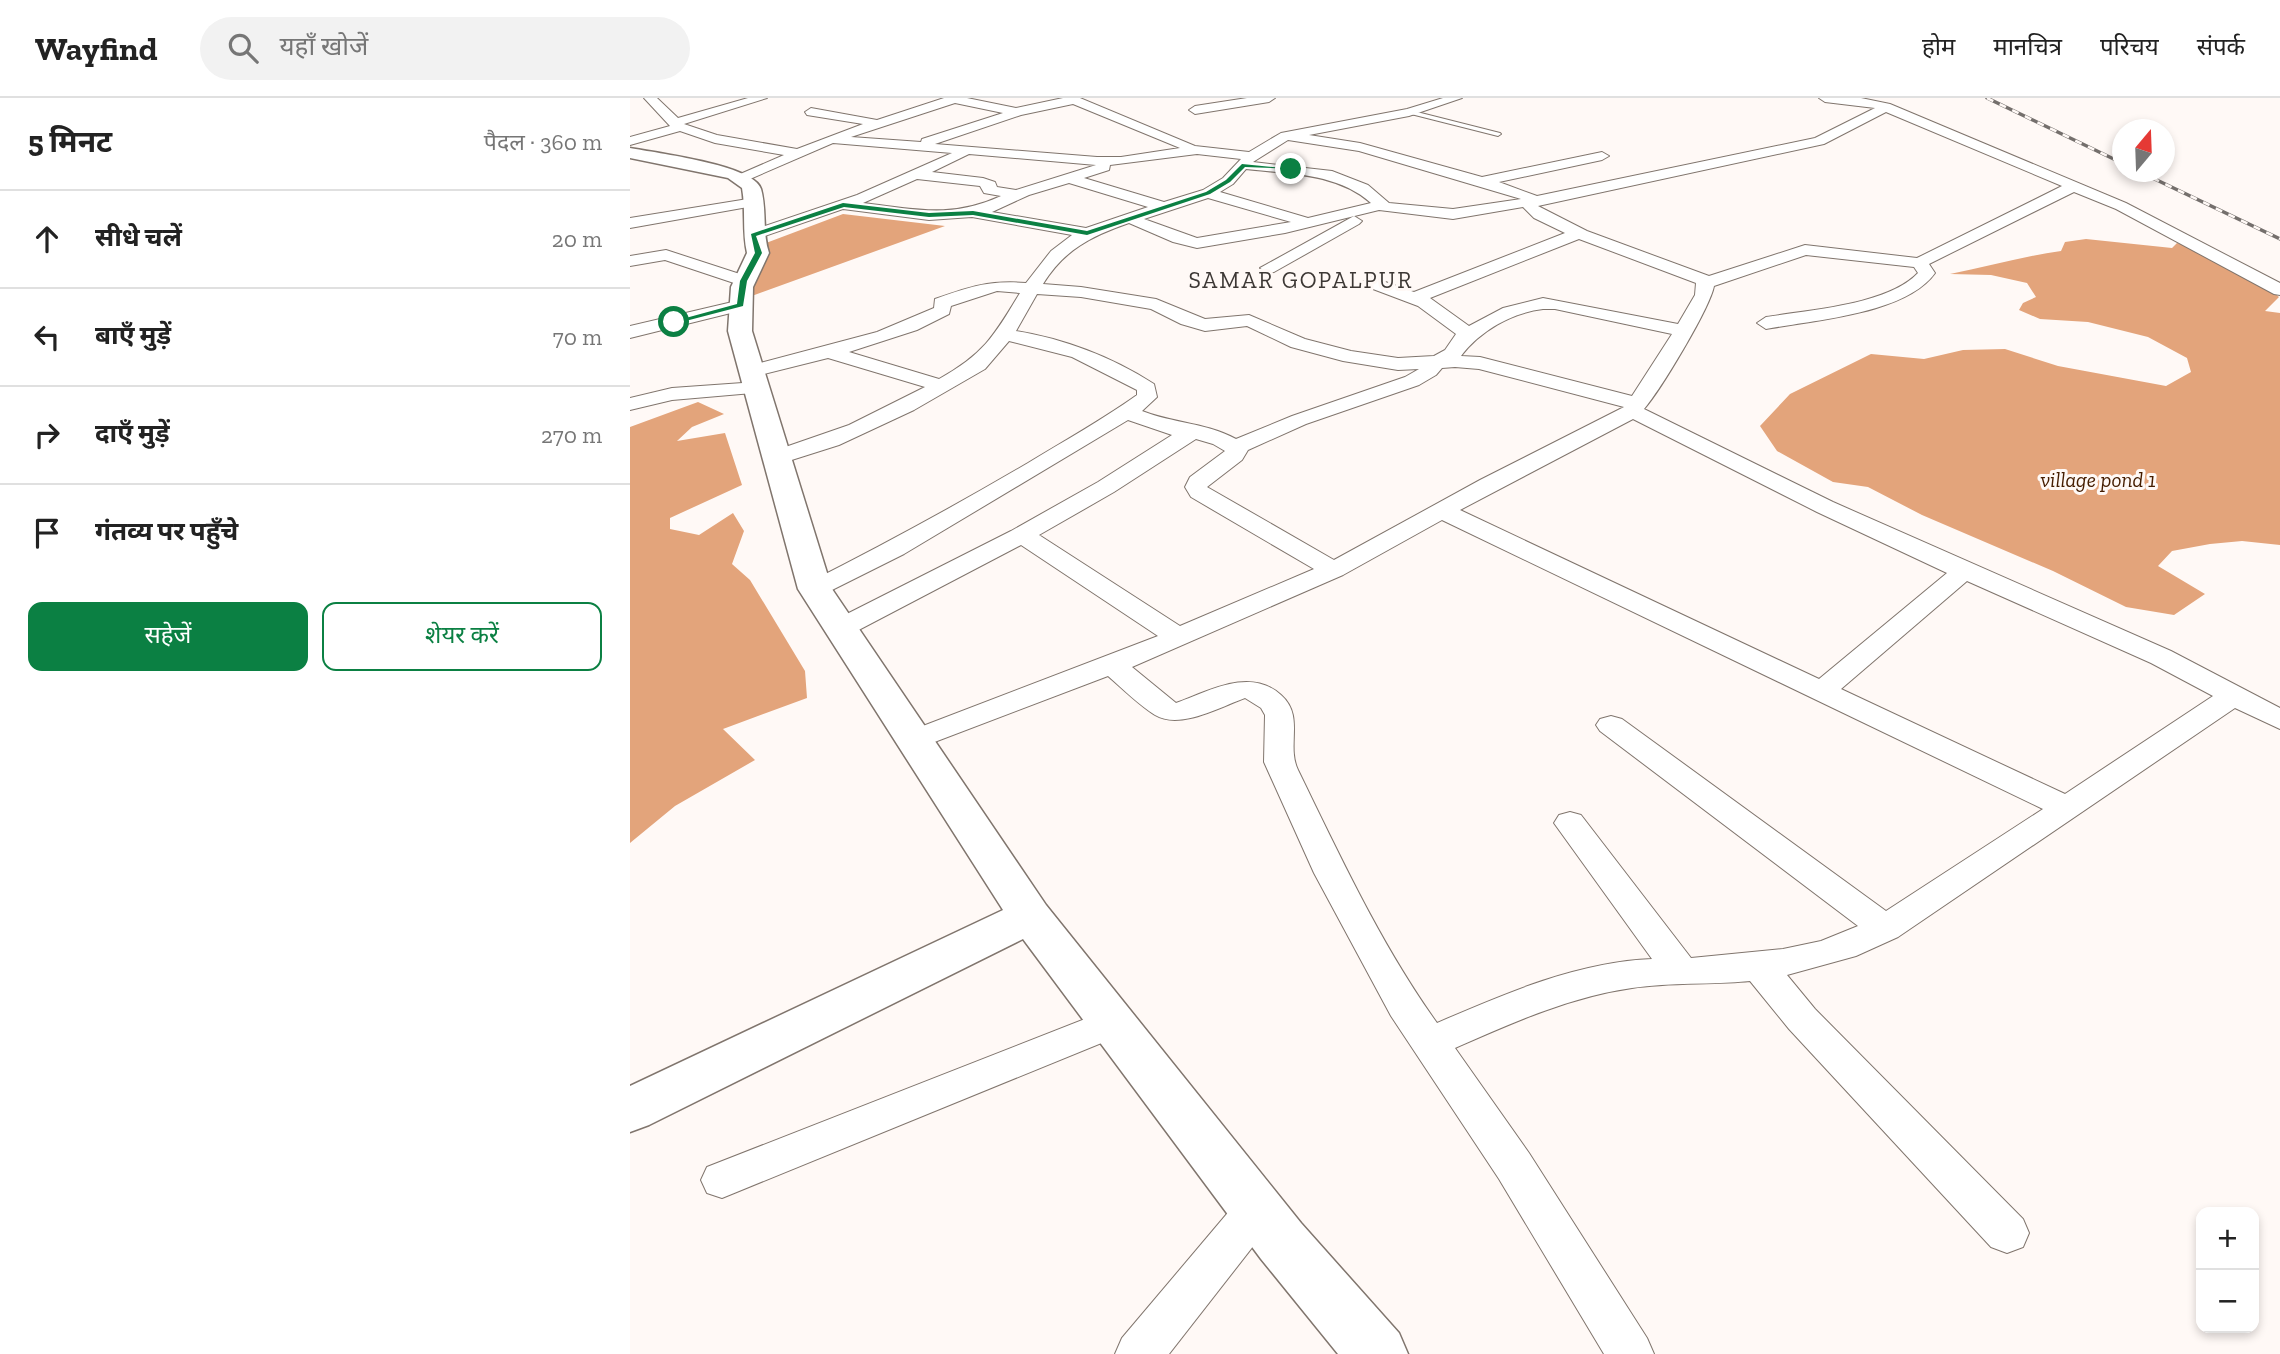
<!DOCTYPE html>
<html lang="hi">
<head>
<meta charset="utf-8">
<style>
  body { margin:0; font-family:"Zilla Slab","Noto Sans Devanagari",serif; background:#f2f2f2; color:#222 }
  .controls { position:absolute; right:21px; bottom:21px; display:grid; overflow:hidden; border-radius:14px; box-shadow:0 4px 10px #0003 }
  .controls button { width:63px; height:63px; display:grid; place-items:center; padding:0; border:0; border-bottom:2px solid #e0e0e0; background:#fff; color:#222; font:35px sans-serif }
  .compass { position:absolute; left:1482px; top:21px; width:63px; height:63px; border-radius:50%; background:#fff; box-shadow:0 4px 10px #0003; rotate:19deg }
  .stop { position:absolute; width:21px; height:21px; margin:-16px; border:5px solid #0b8043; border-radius:50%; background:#fff }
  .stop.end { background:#0b8043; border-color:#fff; box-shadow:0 2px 7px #0008 }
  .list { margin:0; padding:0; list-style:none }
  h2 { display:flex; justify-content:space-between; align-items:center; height:91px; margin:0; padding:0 28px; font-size:30px }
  h2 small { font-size:23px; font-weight:400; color:#767676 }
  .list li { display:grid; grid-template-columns:46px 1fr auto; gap:21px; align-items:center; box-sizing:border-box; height:98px; padding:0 28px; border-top:2px solid #e0e0e0 }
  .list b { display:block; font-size:26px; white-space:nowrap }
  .list em { font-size:23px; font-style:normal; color:#767676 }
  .actions { display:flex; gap:14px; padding:21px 28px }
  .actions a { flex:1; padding:16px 0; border:2px solid #0b8043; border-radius:14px; text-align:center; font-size:24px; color:#0b8043 }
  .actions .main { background:#0b8043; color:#fff }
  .icon { flex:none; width:38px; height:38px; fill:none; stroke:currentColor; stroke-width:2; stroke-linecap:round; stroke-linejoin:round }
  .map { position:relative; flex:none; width:1650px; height:1256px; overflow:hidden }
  header { display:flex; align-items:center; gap:42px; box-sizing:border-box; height:98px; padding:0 35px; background:#fff; border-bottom:2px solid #e0e0e0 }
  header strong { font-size:33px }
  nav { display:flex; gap:38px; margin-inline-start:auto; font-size:24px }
  .search { width:490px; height:63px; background:#f2f2f2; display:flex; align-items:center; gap:18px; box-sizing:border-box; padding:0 24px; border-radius:38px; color:#767676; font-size:26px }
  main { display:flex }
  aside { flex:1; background:#fff }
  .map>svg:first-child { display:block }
  .water { fill:#e3a47b }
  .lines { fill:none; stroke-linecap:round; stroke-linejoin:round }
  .service-casing { stroke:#80756d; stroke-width:2 }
  .minor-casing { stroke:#80756d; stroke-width:2 }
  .tertiary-casing { stroke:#80756d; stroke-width:3 }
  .service { fill:#fff; fill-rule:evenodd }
  .minor { fill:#fff; fill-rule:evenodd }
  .tertiary { fill:#fff; fill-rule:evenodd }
  .rail-casing { stroke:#746f6c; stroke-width:3.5 }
  .rail { stroke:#fff9f6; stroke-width:2.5; stroke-dasharray:7; stroke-linecap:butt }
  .route { fill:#0b8043 }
  .labels { text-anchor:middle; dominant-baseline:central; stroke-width:6; stroke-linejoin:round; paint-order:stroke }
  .far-water-label { font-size:21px; font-style:italic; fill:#451d00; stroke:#fff9f6 }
  .far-quarter-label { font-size:23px; letter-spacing:2px; fill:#3d3835; stroke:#fff9f6 }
</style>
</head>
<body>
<header>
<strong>Wayfind</strong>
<div class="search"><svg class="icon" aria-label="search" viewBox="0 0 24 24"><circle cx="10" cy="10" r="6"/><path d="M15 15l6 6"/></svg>यहाँ खोजें</div>
<nav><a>होम</a><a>मानचित्र</a><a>परिचय</a><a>संपर्क</a></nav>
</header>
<main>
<aside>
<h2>5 मिनट<small>पैदल · 360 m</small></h2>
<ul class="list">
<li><svg class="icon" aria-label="ahead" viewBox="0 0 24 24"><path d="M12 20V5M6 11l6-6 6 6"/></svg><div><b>सीधे चलें</b></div><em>20 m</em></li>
<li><svg class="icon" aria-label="left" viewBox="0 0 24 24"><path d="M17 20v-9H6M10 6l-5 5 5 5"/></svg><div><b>बाएँ मुड़ें</b></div><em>70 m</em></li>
<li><svg class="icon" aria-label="right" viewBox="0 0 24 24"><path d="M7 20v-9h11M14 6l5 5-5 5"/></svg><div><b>दाएँ मुड़ें</b></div><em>270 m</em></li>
<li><svg class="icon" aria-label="arrive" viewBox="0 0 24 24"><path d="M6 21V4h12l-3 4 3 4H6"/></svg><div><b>गंतव्य पर पहुँचे</b></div></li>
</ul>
<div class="actions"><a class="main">सहेजें</a><a>शेयर करें</a></div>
</aside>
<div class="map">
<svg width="1650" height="1256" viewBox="0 0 1650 1256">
  <rect width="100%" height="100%" fill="#fff9f6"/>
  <g class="water">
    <path d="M213,116l102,12 -196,71 16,-33 1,-21z"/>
    <path d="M1456,141l86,9 5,-5 18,5 73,40 11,9 -14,14 15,2v232l-38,-4 -32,3 -38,7 -14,15 47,28 -31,21 -48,-8 -73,-36 -131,-56 -54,-28 -35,-5 -56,-31 -17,-25 30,-32 81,-40 53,5 39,-9 42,-1 53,17 108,20 25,-14 -4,-14 -39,-21 -60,-15 -48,-3 -21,-9 4,-7 13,-6 -9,-14 -36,-8 -41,-1c37,-7 74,-18 111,-23l4,-9z"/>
    <path d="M68,304l26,12 -32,13 -15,14 48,-8 17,52 -72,33v11l29,6 34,-22 11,18 -12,33 18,16 55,91 2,27 -84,31 32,31 -80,46 -45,37v-416z"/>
  </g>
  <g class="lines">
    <g class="service-casing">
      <path id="service" d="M779,12l91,23 1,1 -3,2 -91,-23z"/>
    </g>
    <g class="minor-casing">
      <g id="minor">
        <path d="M14,0h13l21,20 70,-20h19l-83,26 33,11 80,14 66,-25 -56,-9 -2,-3 6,-4 66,12 67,-22h23l49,10 47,-10h17l115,48 54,6 32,-19 126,-24 36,-11h19l-53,18 -100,19 51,8 122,34 120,-25 7,4 -7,4 -103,22 38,14 278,-58 60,-30 -50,-6 -6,-4h42l29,6 236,99 154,80v12l-6,-1 -158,-85 -42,-17 -145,72 6,9c-29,41 -121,47 -169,56l-9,-6 9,-6c42,-7 122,-12 152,-44l-4,-6 -108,-12 -92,31c-4,22 -54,105 -70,123l189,93 338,149 109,57v21l-45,-21 -337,229 -42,19 -69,19 28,34 208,210 6,14 -6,14 -16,6 -16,-6 -202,-218 -39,-48c-39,4 -79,1 -118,7 -63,9 -120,35 -177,60l74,105 118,185 7,16h-50l-105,-175 -108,-163 -77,-143 -50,-111 1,-47 -4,-7 -16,-10c-25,9 -65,32 -90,17 -16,-10 -32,-26 -47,-39l-184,70 -11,3 -11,-3 -4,-6 4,-6 256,-98 -137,-91 -170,89 -10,2 -10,-2 -3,-6 3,-6 180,-91 87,-49 74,-47 -44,-15 -224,134 -80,40 -9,3 -9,-3 -4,-5 4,-5c75,-38 149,-78 222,-121 36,-22 74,-43 109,-68v-5l-65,-33 -63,-16 -24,28 -71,41 -75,35 -60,19 -8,-2 -3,-5 3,-5 78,-27 76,-38 -97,-29 -76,19 -7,-2 -3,-4 3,-4 132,-35 57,-24 1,-9c34,-12 54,-19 91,-16l25,-32 21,-16 -100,-18 -43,3 -86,-11 -84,29h-12l-2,-3 2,-3 110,-37 95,-42 -119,-10 -90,39 -5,-1v-6l46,-20 -69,-12 -35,-12 -50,14v-8l40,-11zM325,5l48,10 -81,26 -1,3 -70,-5zM443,6l107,44 -59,9h-24l-162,-13 86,-29zM1256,14l176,74 -145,72 -112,-13 -96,31 -122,-45 -49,-25 286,-62zM658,42l71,11 162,48 -68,10 -64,-6 -21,-18 -36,-14 -79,-9zM339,56l127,11 -80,25 -19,-3 -2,-5 -12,-4 -51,-6zM567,56l44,5 -18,19 -20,12 -39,12 -80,-24 25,-8 1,-5zM616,71c43,5 91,4 125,34l-63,15 -88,-26 13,-8zM287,81l63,7 4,7 17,3c-50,23 -85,13 -138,7zM439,85l79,24 -62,21 -94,-16 37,-17zM578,100l83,24 -94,16 -53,-19zM893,109l11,11 31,15 -151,59 -43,-15 -9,5 3,4 53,20 38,28 -11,16 -11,6 -36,2 -47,-7 -46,-12 -56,-24 -44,4 -49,-20 -75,-12 -38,-3c21,-34 48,-48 86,-61l44,19 24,6 88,-15 94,-23 74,9zM949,141l117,44 -1,12 -17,29 -135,-26 -40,10 -34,18 -39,-28zM367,193l23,2c-26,43 -36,61 -81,86l-90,-27 68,-22 32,-16 2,-8zM407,196l44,3 70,12 30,15 24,7 42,-5 44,21 52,14 55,9 21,-1 -14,8 -113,39 -56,23c-29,-16 -64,-16 -94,-28l15,-14 -3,-13c-42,-27 -89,-45 -138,-53zM913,211h12l117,25 -40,62 -152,-39 -19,-1c19,-25 50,-43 82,-47zM825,269l24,2 145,38 -144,73 -146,80 -127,-73 35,-27 6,-10 58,-26 113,-39 17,-10 6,-7zM1003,321l184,93 130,61 -128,106 -359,-169zM566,341l17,5 12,7 -35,26 -5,10 6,10 123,72 -134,57 -141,-91 75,-43zM812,422l601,289 -157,102 -264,-192 -11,-3 -11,3 -4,6 4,6 258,195 -37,15 -38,8 -92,9 -110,-143 -11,-3 -11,3 -5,8 98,136c-75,3 -148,35 -215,64 -56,-78 -97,-167 -139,-253 -12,-25 7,-54 -17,-75 -31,-28 -72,-4 -105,8l-44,-36 211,-92zM1337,483l184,82 62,33 -148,98 -224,-105z"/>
        <path d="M617,0h28l-6,4 -74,12 -6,-4 6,-4z"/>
        <path d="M124,100l7,4 -2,3 -129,23v-10z"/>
        <path d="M724,118l8,5 -3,3 -85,48 -6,1 -8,-5z"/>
        <path d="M36,152l83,27 3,4 -9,5 -78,-26 -35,6v-10z"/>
        <path d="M111,202l6,1 3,4 -3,4 -117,29v-12z"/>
        <path d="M127,284l7,2 3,4 -3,4 -92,8 -42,10v-12l42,-10z"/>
        <path d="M483,910l13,5 6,10 -6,10 -404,165 -15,-5 -6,-13 6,-13z"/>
        <path d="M627,1092l15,6 7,13 -7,13 -103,132h-54l7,-16 120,-142z"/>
      </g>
    </g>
    <g class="tertiary-casing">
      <path id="tertiary" d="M0,50c26,5 124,17 131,41 6,21 1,43 8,64l-16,34 -1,44 80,258 214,316 255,318 98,110 9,21h-70l-77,-95 -238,-320 -374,186 -19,7v-46l373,-176 -205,-321 -70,-258 3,-44 16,-34c-5,-22 -1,-43 -5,-65l-14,-10 -98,-20z"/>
    </g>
    <use href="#service" class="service"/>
    <use href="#minor" class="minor"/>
    <use href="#tertiary" class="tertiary"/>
    <g class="rail-casing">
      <g id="rail">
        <path d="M1357,0l135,65"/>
        <path d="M1510,74l140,67"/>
      </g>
    </g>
    <use href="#rail" class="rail"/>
  </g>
  <path class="route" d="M612,66l52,5 -49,-2 -15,15 -20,12 -123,41 -114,-20 -44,2 -85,-10 -88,29 6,17 -15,28 -4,25 -69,18 -3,-2 66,-18 3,-23 15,-28 -4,-19 92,-31 86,10 44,-2 114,20 119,-39 20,-12z"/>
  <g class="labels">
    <g class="far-water-label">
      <text x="1468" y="381">village pond 1</text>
    </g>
    <g class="far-quarter-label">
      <text x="671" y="182">SAMAR GOPALPUR</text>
    </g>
  </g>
</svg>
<div class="controls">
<button>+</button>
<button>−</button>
</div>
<svg class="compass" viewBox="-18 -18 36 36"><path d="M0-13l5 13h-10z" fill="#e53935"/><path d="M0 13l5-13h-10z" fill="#767676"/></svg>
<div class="stop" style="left:44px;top:224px"></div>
<div class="stop end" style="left:661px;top:71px"></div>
</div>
</main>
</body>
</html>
